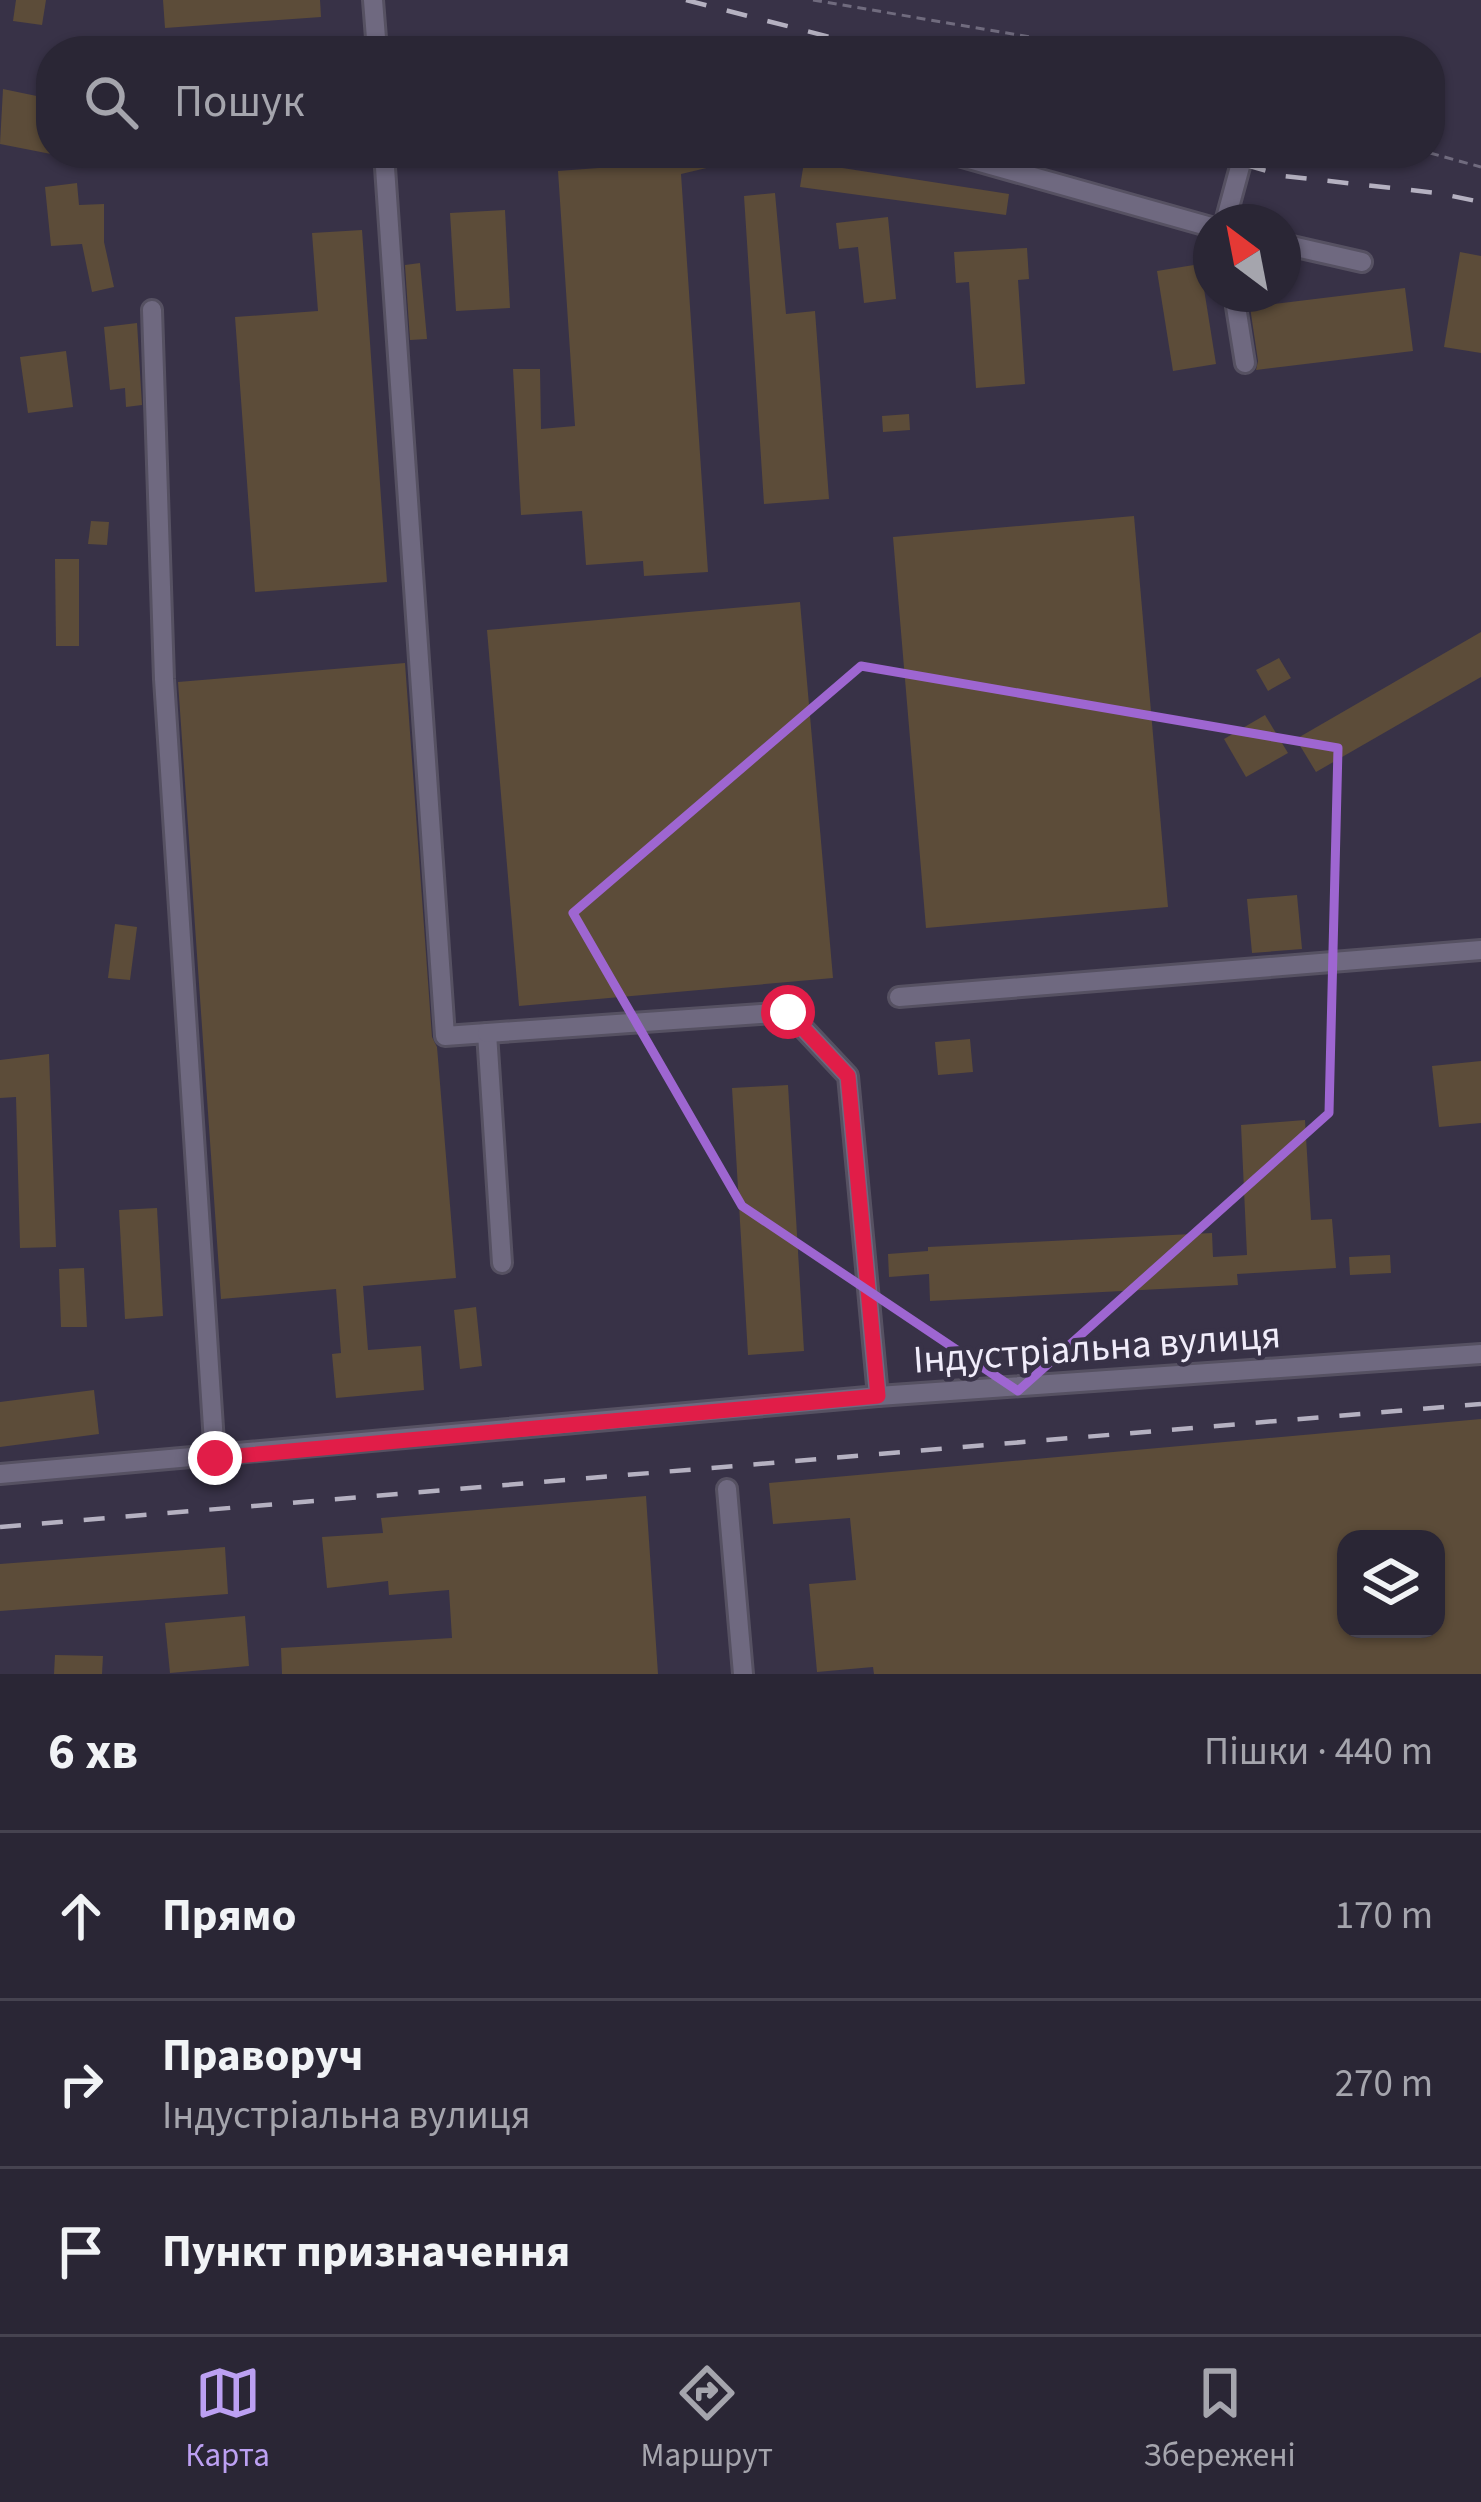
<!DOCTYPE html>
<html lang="uk">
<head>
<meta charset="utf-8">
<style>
  body { margin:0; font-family:"Source Sans 3",sans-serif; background:#322e3d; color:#f1f3f6 }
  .controls { position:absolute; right:36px; bottom:36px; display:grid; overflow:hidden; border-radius:24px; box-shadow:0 3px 9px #0004 }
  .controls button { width:108px; height:108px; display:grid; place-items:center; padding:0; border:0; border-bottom:3px solid #464350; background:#2a2635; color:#f1f3f6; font:60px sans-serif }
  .compass { position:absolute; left:1193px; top:204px; width:108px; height:108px; border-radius:50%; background:#2a2635; box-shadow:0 3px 9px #0004; rotate:328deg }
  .stop { position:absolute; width:36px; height:36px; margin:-27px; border:9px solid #e11d48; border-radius:50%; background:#fff }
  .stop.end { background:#e11d48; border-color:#fff; box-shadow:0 3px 12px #0008 }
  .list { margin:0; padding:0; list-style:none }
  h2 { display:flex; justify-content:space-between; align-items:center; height:156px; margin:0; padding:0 48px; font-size:51px }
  h2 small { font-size:39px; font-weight:400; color:#a5a5ad }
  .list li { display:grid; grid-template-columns:78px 1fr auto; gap:36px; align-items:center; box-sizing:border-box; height:168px; padding:0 48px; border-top:3px solid #464350 }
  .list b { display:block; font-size:45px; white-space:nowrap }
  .list p { margin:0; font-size:39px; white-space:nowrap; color:#a5a5ad }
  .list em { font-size:39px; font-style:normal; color:#a5a5ad }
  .icon { flex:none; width:66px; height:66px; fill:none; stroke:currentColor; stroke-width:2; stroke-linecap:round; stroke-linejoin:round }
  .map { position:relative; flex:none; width:1481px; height:1674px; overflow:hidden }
  .search { position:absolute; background:#2a2635; box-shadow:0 3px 9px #0004; left:36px; right:36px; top:36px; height:132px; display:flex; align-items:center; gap:30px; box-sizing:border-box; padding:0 42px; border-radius:48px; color:#a5a5ad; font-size:45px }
  .sheet { height:660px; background:#2a2635 }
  nav { display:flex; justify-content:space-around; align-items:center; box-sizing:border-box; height:168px; border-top:3px solid #464350; background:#2a2635; font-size:33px; color:#a5a5ad }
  nav a { display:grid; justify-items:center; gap:6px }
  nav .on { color:#bca0f2 }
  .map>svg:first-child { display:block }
  .building { fill:#5c4c39; fill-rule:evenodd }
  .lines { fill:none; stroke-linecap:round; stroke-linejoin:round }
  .minor-casing { stroke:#565162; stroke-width:24 }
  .path { stroke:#706b7e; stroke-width:3; stroke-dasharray:9 6; stroke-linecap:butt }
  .minor { stroke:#6f6980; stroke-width:18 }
  .rail { stroke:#b5b1c1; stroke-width:4.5; stroke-dasharray:21 21; stroke-linecap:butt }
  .route { stroke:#e11d48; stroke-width:15 }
  .marked { fill:none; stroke:#9e66d1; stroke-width:9; stroke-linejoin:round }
  .labels { text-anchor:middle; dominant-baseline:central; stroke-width:9; stroke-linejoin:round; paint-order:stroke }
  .street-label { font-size:39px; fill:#f0ecfa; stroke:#383247 }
</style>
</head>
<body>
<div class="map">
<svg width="1481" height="1674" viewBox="0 0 1481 1674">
  <rect width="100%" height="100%" fill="#383247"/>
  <g class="building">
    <path d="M16,0h30l-4,25 -29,-4z"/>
    <path d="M163,0h157l1,17 -156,11z"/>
    <path d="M3,89l48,10v55l-51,-10z"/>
    <path d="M691,153h57l1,5 -68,16 27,398 -64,4 -1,-15 -57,4 -4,-54 -61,4 -8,-146h27l1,60 34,-3 -17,-255 135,-10z"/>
    <path d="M804,162l205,32 -3,21 -206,-28z"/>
    <path d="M77,183l2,22 25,-1v38l10,45 -22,5 -10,-48 -31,2 -6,-59z"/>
    <path d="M775,193l11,121 29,-3 14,188 -65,5 -20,-308z"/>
    <path d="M505,210l5,98 -54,3 -6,-98z"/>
    <path d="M888,217l8,82 -32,4 -6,-56 -19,2 -3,-26z"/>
    <path d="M362,230l25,352 -132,10 -20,-275 83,-6 -6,-78z"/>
    <path d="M1027,248l2,31 -11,1 7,104 -49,4 -7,-106 -13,1 -2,-31z"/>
    <path d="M1460,252l21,4v97l-37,-6z"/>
    <path d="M420,263l7,76 -17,1 -5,-75z"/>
    <path d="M1200,264l16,100 -43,7 -16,-100z"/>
    <path d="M1405,288l8,63 -157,19 2,-9 -8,-54z"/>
    <path d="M137,323l5,82 -16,2 -1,-19 -15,2 -6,-63z"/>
    <path d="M66,351l7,56 -45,6 -8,-56z"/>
    <path d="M909,414l1,16 -27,2 -1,-16z"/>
    <path d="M1134,516l34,391 -242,21 -33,-391z"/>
    <path d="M91,521l18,1 -2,23 -19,-1z"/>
    <path d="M55,559h24v87h-23z"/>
    <path d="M800,602l33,376 -314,28 -32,-376z"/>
    <path d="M1481,632v45l-165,95 -20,-33z"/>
    <path d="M1279,658l12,20 -23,13 -12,-21z"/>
    <path d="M405,663l27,374 5,10 19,231 -93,8 5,64 53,-4 3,44 -88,8 -4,-44 9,-1 -5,-64 -115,10 -43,-617z"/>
    <path d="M1265,715l23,38 -42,24 -22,-38z"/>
    <path d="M1297,895l5,54 -50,4 -5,-54z"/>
    <path d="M115,924l22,3 -7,53 -22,-2z"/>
    <path d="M970,1039l3,33 -35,3 -3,-33z"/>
    <path d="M49,1054l7,193 -36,1 -4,-151 -16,1v-38z"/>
    <path d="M1481,1061v62l-42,4 -7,-61z"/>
    <path d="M788,1085l16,266 -56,4 -16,-267z"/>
    <path d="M1305,1120l6,100 21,-1 4,49 -99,6 1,11 -308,16 -1,-27 -40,3 -1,-23 40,-3v-4l284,-14 1,24 34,-2 -6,-130z"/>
    <path d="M157,1208l6,108 -38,3 -6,-109z"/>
    <path d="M1390,1255l1,18 -41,2 -1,-18z"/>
    <path d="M84,1268l3,59h-26l-2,-58z"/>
    <path d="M476,1307l6,59 -22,3 -6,-59z"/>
    <path d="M94,1390l5,44 -99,13v-45z"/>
    <path d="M1481,1419v255h-607l-1,-7 -56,5 -8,-88 47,-4 -6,-62 -77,6 -4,-41zM1346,1539h90v90h-90z"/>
    <path d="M646,1496l12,178h-376l-1,-26 171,-10 -3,-48 -60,5 -1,-14 -61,7 -5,-51 61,-4 -2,-15z"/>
    <path d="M225,1547l3,47 -228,17v-47z"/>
    <path d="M245,1616l4,50 -79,7 -5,-50z"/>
    <path d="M55,1655l48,1 -1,18h-48z"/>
  </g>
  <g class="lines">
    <g class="minor-casing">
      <g id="minor">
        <path d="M373,0l4,51"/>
        <path d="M384,153l61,883 42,-3 15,230"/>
        <path d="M948,153l263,74"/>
        <path d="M1225,222l16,-59 8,-10"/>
        <path d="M1283,244l79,18"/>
        <path d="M1234,294l11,69"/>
        <path d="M152,310l12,369 51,779"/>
        <path d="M899,997l582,-47"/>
        <path d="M487,1033l301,-21 60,64 30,320"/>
        <path d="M0,1474l878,-78 603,-42"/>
        <path d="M727,1489l16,185"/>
      </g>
    </g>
    <g class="path">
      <path d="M813,0l299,51"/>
      <path d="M1430,153l51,14"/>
    </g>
    <use href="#minor" class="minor"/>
    <g class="rail">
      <path d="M686,0l198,51"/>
      <path d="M1205,153l79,23 153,17 44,9"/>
      <path d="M0,1527l1481,-123"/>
    </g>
  </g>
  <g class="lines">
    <path class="route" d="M215,1458l663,-62 -30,-320 -60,-64"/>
  </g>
  <path class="marked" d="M861,666l477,82 -9,365 -311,278 -276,-185 -169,-293z"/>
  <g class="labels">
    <g class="street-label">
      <text transform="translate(1097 1348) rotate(-4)">Індустріальна вулиця</text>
    </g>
  </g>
</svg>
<div class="controls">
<button><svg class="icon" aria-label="layers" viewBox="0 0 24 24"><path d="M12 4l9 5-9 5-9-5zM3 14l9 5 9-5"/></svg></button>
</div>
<svg class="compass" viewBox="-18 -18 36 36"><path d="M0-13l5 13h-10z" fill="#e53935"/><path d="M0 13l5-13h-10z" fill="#a5a5ad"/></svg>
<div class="stop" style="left:788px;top:1012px"></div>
<div class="stop end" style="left:215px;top:1458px"></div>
<div class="search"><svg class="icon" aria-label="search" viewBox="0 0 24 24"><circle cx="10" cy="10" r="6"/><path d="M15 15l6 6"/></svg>Пошук</div>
</div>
<section class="sheet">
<h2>6 хв<small>Пішки · 440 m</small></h2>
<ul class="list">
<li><svg class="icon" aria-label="ahead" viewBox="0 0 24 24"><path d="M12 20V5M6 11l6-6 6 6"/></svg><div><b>Прямо</b></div><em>170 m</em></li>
<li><svg class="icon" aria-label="right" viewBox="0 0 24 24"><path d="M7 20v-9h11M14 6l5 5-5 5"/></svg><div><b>Праворуч</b><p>Індустріальна вулиця</p></div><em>270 m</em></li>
<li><svg class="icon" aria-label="arrive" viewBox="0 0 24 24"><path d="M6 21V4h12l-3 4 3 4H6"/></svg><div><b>Пункт призначення</b></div></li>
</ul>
</section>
<nav>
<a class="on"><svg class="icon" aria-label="map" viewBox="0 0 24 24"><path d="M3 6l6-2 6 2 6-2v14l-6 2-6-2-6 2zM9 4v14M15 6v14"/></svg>Карта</a>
<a><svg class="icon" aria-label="directions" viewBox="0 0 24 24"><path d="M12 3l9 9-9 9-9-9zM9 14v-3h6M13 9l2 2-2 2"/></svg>Маршрут</a>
<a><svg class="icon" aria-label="saved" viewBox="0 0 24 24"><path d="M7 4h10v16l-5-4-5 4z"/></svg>Збережені</a>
</nav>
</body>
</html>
